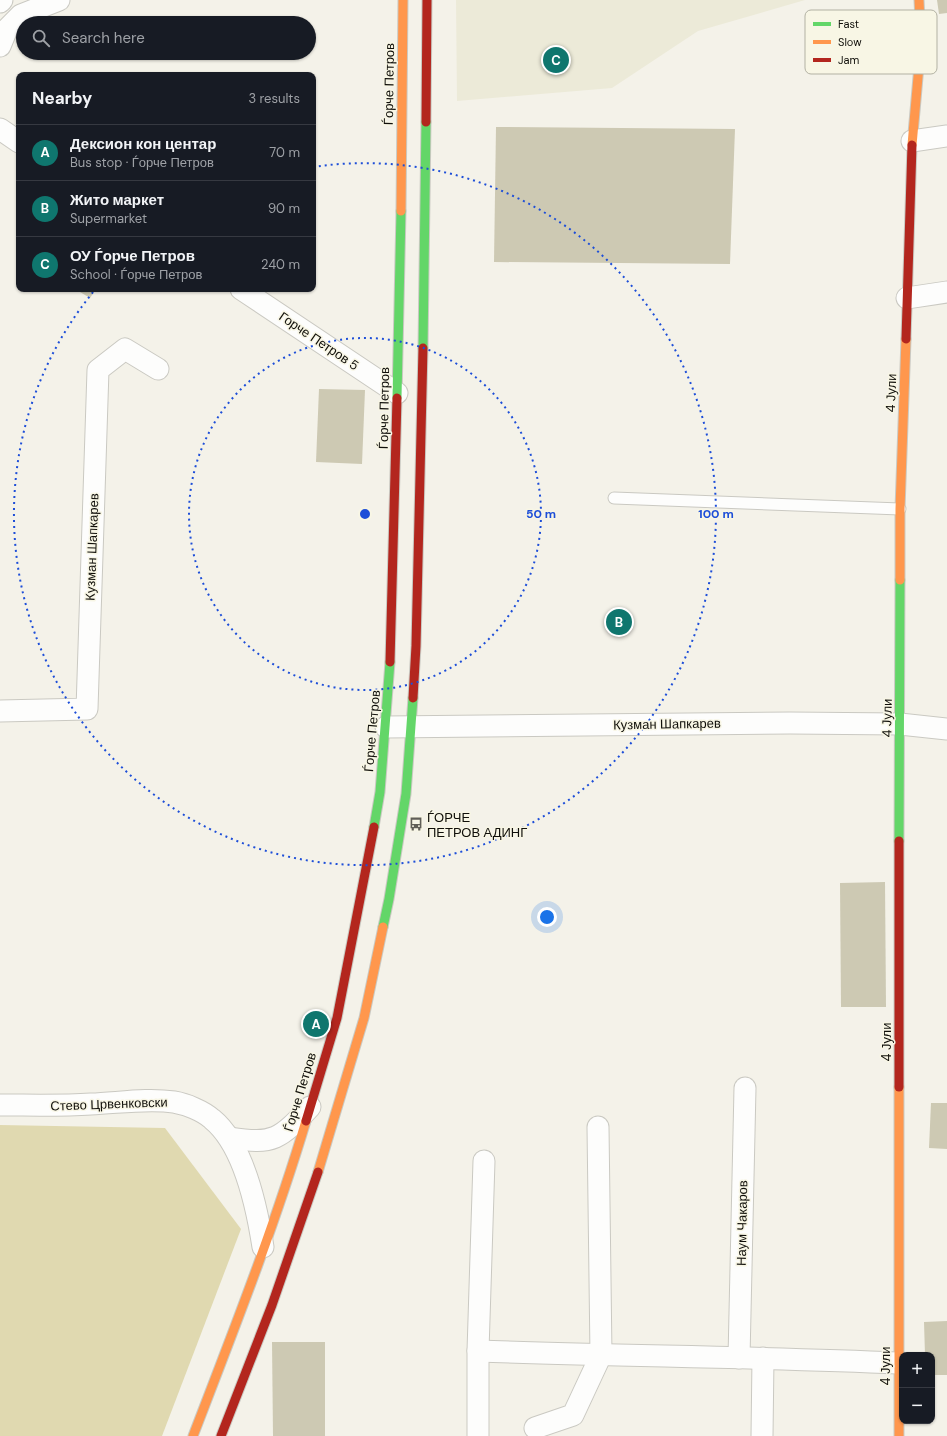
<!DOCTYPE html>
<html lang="en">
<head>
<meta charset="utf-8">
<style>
  body { margin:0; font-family:"DM Sans",sans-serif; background:#242831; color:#f1f3f6 }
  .controls { position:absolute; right:12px; bottom:12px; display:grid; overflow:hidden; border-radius:8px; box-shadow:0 1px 3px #0004 }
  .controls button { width:36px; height:36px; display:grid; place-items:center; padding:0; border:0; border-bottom:1px solid #363941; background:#171b24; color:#f1f3f6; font:20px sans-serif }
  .you { position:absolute; left:547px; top:917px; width:14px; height:14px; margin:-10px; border:3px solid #fff; border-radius:50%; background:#1a73e8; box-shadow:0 0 0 6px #1a73e833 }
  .badge { display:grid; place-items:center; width:26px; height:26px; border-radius:50%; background:#0f766e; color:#fff; font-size:13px; font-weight:700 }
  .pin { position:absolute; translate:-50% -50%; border:2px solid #fff; box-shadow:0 1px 4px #0006 }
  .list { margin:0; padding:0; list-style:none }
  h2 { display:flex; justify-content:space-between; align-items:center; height:52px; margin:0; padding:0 16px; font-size:17px }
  h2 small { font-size:13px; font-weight:400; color:#9ea1a6 }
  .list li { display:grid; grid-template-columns:26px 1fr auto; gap:12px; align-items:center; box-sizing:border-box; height:56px; padding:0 16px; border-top:1px solid #363941 }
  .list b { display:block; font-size:15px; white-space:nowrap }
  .list p { margin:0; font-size:13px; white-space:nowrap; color:#9ea1a6 }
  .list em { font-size:13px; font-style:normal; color:#9ea1a6 }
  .icon { flex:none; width:22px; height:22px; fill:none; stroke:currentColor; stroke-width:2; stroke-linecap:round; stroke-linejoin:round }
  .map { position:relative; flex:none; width:947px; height:1436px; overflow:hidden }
  .search { position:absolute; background:#171b24; box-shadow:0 1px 3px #0004; left:16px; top:16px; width:300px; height:44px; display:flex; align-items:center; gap:10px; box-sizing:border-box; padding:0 14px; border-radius:22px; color:#9ea1a6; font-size:15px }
  .panel { position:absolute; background:#171b24; box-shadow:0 1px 3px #0004; left:16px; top:72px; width:300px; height:220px; border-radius:8px }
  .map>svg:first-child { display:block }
  .built { fill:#ecead8 }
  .green { fill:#e0d9b0 }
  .building { fill:#cdc9b3 }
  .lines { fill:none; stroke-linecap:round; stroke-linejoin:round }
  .lane-casing { stroke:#cac9c2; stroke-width:13 }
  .street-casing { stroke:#cac9c2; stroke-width:23 }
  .fast-casing { stroke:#cac9c2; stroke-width:11 }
  .slow-casing { stroke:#cac9c2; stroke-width:11 }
  .jam-casing { stroke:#cac9c2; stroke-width:11 }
  .lane { stroke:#fdfdfc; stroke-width:11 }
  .street { stroke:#fdfdfc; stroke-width:21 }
  .fast { stroke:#63d668; stroke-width:9 }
  .slow { stroke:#ff974d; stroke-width:9 }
  .jam { stroke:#b3261e; stroke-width:9 }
  .ring { fill:none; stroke:#1d4ed8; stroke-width:2; stroke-dasharray:2 4 }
  .labels { text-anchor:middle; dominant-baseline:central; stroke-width:3; stroke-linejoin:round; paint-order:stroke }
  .street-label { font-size:13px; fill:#100f0a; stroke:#f8f6e5 }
  .poi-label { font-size:13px; fill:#100f0a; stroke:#f8f6e5; text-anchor:start }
  .key { fill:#f8f6e5; stroke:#b2b1a3; stroke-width:1 }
  .key-label { font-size:11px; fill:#100f0a }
  .centre { fill:#1d4ed8; stroke:#f8f6e5; stroke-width:2 }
  .ring-label { font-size:12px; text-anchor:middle; font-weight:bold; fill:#1d4ed8; stroke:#f8f6e5; stroke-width:3; stroke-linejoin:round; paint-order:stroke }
</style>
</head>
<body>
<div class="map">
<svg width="947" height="1436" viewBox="0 0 947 1436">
  <rect width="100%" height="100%" fill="#f4f2e9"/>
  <path class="built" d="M456,0h349l-107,31 -86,57 -155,13z"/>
  <path class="green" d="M0,1125l165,3 76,101 -79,207h-162z"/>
  <g class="building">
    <path d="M937,0h10v13l-8,1z"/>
    <path d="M496,127l239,2 -5,135 -236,-2z"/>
    <path d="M75,289h21l-6,9z"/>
    <path d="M319,389l46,1 -3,74 -46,-2z"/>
    <path d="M885,882l1,125h-45l-1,-124z"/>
    <path d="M931,1103h16v46l-18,-1z"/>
    <path d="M947,1321v54h-15v-20h-7l-1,-33z"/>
    <path d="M272,1342h53v94h-52z"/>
  </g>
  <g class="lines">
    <g class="lane-casing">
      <path id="lane" d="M614,498l286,11"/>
    </g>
    <g class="street-casing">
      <g id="street">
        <path d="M0,2l2,-2"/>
        <path d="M0,46l7,-17 14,-14 38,-15"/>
        <path d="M0,129l19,13"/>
        <path d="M912,141l35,-5"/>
        <path d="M241,289l156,104"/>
        <path d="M907,298l40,-6"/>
        <path d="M0,711l87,-2 11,-339 27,-21 33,20"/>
        <path d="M386,727l404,-4 110,1 47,5"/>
        <path d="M0,1105c30,0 61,1 91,-1 27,-1 56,-6 83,-2 12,2 29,9 38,17 32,26 45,89 51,128"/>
        <path d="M230,1138c44,7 50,1 80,-31"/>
        <path d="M478,1351c140,5 280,6 420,12"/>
        <path d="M739,1358l6,-270"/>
        <path d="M535,1428l38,-13 28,-60 -3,-228"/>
        <path d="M478,1436v-85l6,-190"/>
        <path d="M762,1436l1,-78"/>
      </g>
    </g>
    <g class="fast-casing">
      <g id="fast">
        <path d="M423,348l3,-226"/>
        <path d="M397,398l4,-187"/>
        <path d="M374,827l6,-35 10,-130"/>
        <path d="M899,841l1,-261"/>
        <path d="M383,927l6,-28 17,-105 7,-96"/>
      </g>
    </g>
    <g class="slow-casing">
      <g id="slow">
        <path d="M912,145l9,-102 -2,-43"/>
        <path d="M401,211l2,-211"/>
        <path d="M900,580v-71l6,-170"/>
        <path d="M899,1087v349"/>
        <path d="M318,1172l46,-154 19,-91"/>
        <path d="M193,1436c40,-104 81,-208 113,-315"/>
      </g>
    </g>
    <g class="jam-casing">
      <g id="jam">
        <path d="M426,122l1,-122"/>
        <path d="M906,339l6,-194"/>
        <path d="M390,662l7,-264"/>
        <path d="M413,698l3,-52 7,-298"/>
        <path d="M899,1087v-246"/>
        <path d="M306,1121l31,-103 37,-191"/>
        <path d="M221,1436l51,-131 46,-133"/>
      </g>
    </g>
    <use href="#lane" class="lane"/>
    <use href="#street" class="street"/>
    <use href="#fast" class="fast"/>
    <use href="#slow" class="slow"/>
    <use href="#jam" class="jam"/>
  </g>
  <g class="ring">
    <circle cx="365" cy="514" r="176"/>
    <path d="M313 167A351 351 0 1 1 94 291"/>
  </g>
  <defs>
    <g id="bus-bare" transform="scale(1.08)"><path d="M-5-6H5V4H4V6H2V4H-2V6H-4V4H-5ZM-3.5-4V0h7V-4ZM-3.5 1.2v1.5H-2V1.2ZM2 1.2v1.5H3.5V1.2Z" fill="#605e58" stroke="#f8f6e5" stroke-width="2.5" paint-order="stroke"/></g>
  </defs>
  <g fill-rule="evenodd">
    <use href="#bus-bare" x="416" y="824"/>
  </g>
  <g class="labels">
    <g class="street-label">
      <text transform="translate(389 84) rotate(-89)">Ѓорче Петров</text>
      <text transform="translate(319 341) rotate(34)">Горче Петров 5</text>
      <text transform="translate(891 393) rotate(-88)">4 Јули</text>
      <text transform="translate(384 408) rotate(-89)">Ѓорче Петров</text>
      <text transform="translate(92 547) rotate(-88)">Кузман Шапкарев</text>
      <text transform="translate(887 718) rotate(-89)">4 Јули</text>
      <text transform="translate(667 724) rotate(-1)">Кузман Шапкарев</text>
      <text transform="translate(372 731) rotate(-85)">Ѓорче Петров</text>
      <text transform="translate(886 1042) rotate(-90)">4 Јули</text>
      <text transform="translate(300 1092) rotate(-73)">Ѓорче Петров</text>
      <text transform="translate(109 1104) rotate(-2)">Стево Црвенковски</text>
      <text transform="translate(742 1223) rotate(-89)">Наум Чакаров</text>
      <text transform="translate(885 1366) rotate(-90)">4 Јули</text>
    </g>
    <g class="poi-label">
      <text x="427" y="817">ЃОРЧЕ<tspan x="427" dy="15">ПЕТРОВ АДИНГ</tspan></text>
    </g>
  </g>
  <rect x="805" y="10" width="132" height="64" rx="6" class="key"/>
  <rect x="813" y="22" width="18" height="4" fill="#63d668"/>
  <rect x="813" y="40" width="18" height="4" fill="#ff974d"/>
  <rect x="813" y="58" width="18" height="4" fill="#b3261e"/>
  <g class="key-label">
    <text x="838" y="28">Fast</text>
    <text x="838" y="46">Slow</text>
    <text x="838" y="64">Jam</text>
  </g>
  <circle cx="365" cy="514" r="6" class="centre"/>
  <g class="ring-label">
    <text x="541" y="518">50 m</text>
    <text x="716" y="518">100 m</text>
  </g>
</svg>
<div class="controls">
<button>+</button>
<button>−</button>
</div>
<div class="you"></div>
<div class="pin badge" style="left:316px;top:1024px">A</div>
<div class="pin badge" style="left:619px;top:622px">B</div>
<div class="pin badge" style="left:556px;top:60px">C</div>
<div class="search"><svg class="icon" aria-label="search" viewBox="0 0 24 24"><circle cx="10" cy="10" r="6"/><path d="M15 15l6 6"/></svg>Search here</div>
<section class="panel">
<h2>Nearby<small>3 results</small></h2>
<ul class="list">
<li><span class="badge">A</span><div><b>Дексион кон центар</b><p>Bus stop · Ѓорче Петров</p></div><em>70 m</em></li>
<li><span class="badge">B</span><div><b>Жито маркет</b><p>Supermarket</p></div><em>90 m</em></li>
<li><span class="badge">C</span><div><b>ОУ Ѓорче Петров</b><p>School · Ѓорче Петров</p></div><em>240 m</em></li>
</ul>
</section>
</div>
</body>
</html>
